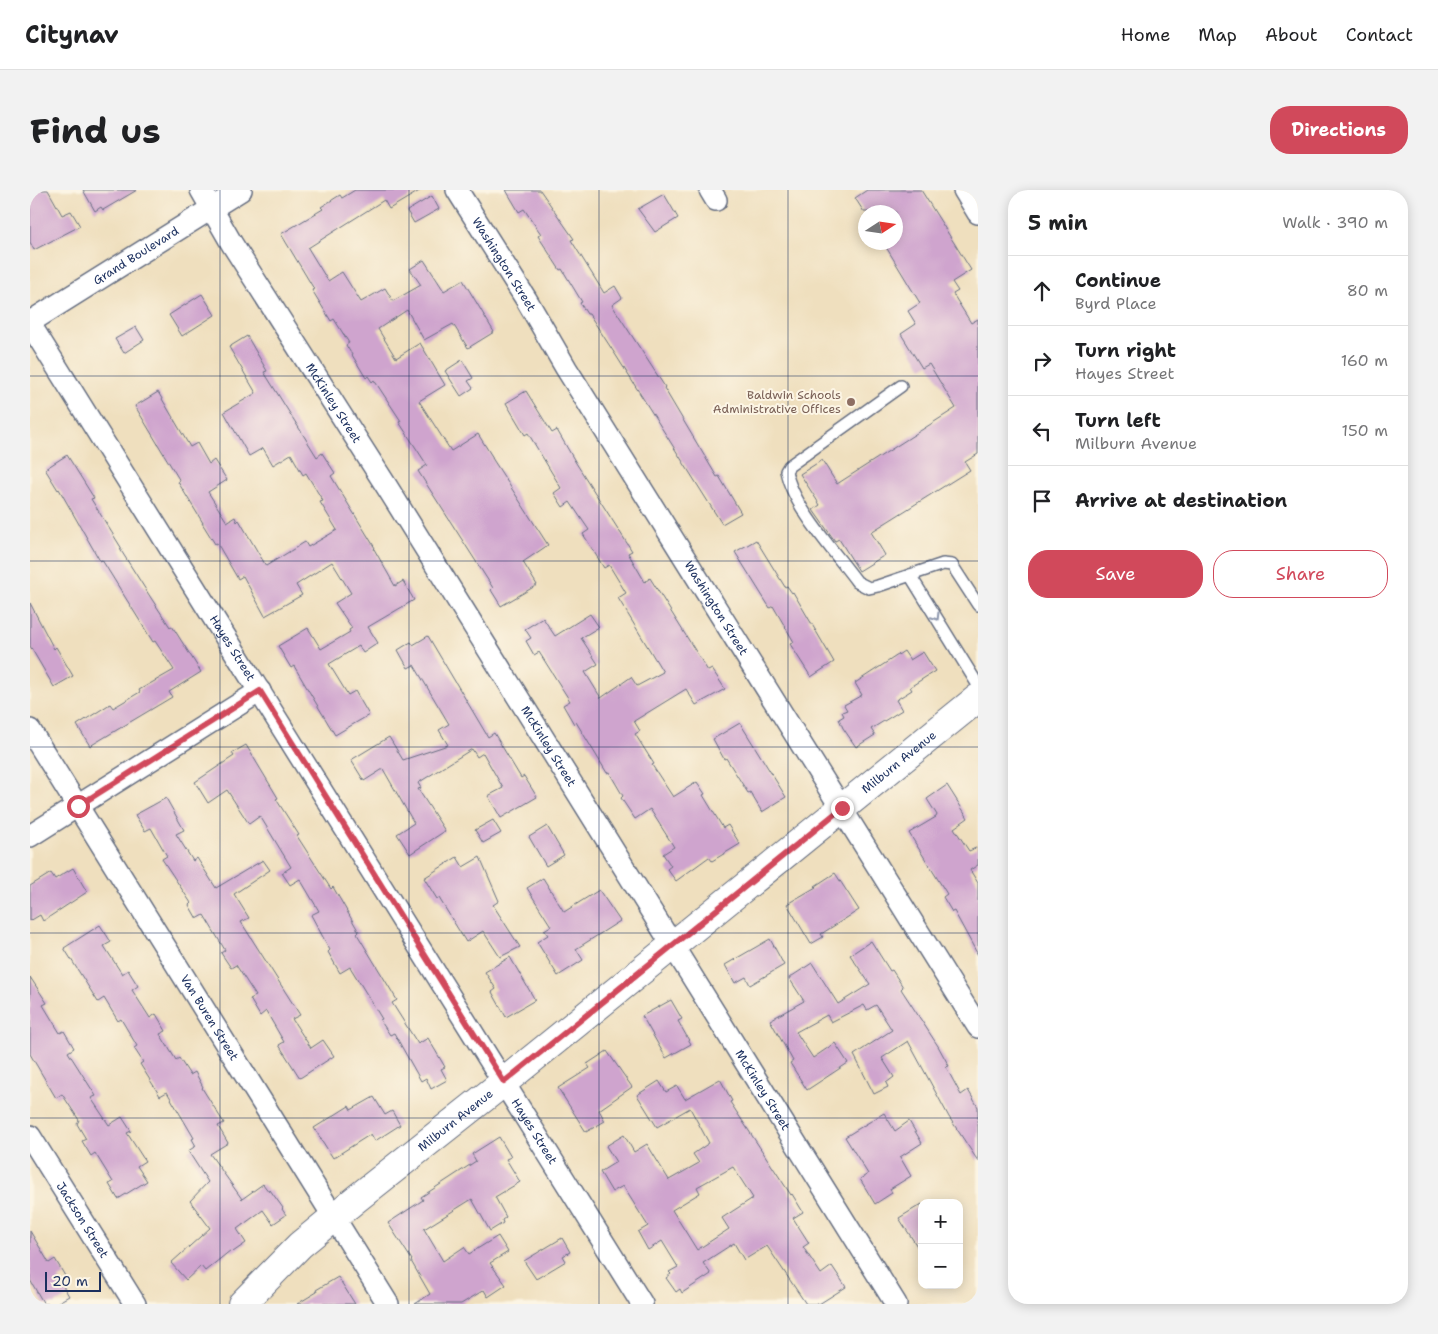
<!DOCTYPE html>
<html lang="en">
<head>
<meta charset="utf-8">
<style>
  body { margin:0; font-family:"Shantell Sans",sans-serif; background:#f2f2f2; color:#202124 }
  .controls { position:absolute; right:15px; bottom:15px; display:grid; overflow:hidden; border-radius:10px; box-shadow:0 2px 12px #0003 }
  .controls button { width:45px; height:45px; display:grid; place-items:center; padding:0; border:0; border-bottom:1px solid #e0e0e0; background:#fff; color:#202124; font:25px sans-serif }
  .compass { position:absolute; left:828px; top:15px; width:45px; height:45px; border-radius:50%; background:#fff; box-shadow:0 2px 12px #0003; rotate:78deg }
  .scale { position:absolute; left:15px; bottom:12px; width:56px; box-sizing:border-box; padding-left:5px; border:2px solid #1b2f5e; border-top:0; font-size:14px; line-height:18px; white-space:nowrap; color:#1b2f5e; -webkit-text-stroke:4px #fcf5e5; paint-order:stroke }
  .stop { position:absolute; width:15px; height:15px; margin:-11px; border:4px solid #d1495b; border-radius:50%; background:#fff }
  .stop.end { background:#d1495b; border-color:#fff; box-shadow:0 1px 5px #0008 }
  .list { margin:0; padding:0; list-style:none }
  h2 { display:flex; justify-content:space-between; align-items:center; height:65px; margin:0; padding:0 20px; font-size:21px }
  h2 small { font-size:16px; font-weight:400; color:#757577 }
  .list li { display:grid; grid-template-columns:32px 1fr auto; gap:15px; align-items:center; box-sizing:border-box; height:70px; padding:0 20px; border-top:1px solid #e0e0e0 }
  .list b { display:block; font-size:19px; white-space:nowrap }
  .list p { margin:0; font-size:16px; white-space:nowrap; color:#757577 }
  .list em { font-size:16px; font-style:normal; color:#757577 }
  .actions { display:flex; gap:10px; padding:15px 20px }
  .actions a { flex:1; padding:11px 0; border:1px solid #d1495b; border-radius:20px; text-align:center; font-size:18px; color:#d1495b }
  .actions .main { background:#d1495b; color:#fff }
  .icon { flex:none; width:28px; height:28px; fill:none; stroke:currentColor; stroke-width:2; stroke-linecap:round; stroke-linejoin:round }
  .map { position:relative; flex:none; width:948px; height:1114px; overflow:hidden; border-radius:20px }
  header { display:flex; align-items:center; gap:30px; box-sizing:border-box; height:70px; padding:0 25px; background:#fff; border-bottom:1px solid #e0e0e0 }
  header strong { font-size:24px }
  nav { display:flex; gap:28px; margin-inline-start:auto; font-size:18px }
  .intro { display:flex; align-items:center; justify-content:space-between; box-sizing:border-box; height:120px; padding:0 30px }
  h1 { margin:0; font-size:35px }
  .button { padding:12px 22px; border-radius:20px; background:#d1495b; color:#fff; font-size:18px; font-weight:700 }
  main { display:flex; gap:30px; padding:0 30px }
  aside { flex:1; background:#fff; border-radius:20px; box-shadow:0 2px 12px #0003 }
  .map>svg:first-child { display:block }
  .building { fill:#cfa4ce; fill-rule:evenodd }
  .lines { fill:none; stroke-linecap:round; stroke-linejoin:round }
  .service-casing { stroke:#656d80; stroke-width:14 }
  .minor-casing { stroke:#656d80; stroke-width:24 }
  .secondary-casing { stroke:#656d80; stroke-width:30 }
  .service { stroke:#fff; stroke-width:11 }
  .minor { stroke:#fff; stroke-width:21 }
  .secondary { stroke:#fff; stroke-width:28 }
  .oneway { stroke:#8d97ae }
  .route { stroke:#d1495b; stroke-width:6 }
  .grid { fill:none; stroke:#1b2f5e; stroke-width:1; stroke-opacity:0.55 }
  .education-dot { fill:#8d6e63; stroke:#fcf5e5; stroke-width:2 }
  .labels { text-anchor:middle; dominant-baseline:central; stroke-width:4; stroke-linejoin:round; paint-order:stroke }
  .street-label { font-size:12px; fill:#1b2f5e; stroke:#fcf5e5 }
  .education-label { font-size:12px; fill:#785e54; stroke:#fcf5e5; text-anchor:end }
</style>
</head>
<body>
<header>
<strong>Citynav</strong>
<nav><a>Home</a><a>Map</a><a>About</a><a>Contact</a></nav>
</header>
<div class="intro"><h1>Find us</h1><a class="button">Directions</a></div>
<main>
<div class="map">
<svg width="948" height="1114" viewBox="0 0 948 1114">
  <rect width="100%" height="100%" fill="#fcf5e5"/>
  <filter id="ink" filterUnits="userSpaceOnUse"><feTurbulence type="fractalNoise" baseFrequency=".02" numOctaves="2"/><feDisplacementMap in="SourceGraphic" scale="10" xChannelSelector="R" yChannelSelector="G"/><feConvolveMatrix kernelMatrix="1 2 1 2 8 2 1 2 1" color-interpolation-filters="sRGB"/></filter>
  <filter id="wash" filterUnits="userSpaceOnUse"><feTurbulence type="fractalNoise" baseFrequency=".0096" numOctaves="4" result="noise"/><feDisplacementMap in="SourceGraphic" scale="20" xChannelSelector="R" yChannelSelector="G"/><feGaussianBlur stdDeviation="1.12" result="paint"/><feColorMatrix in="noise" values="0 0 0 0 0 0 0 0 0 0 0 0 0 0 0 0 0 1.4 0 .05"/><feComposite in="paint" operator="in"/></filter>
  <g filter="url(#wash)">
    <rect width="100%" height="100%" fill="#efdfbe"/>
    <g id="blocks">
      <g class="building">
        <path d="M0,0h18l14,25 9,-4 9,15 -46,24 -4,-8z"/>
        <path d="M53,0h54l-34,20 -2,-3 -6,4z"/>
        <path d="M325,0h66l-32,19 -5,-9 -76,48 20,33 14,-9 19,30 24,-14 8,13 28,-16 -11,-16 14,-9 20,31 19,-11 31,52 -26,16 -15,-24 -29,16 -17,-30 -29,19 18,29 24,-15 25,42 -26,16 32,50 27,-17 15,24h-1l56,87 -25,17 14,23 -36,21 -10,-16 2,-2 -75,-117 9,-6 -28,-43 2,-1 -27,-41 -2,2 -4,-6 -2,2 -20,-33 3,-2 -15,-24 -3,2 -19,-31 2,-1 -33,-55 42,-25 -2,-2 19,-12 2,3z"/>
        <path d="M476,0h34l34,49 -3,1 33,53 11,-7 7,12 -10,7 53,82 -1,1 53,89 2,-1 22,37 -19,11 -105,-167 -28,-43h-2l-7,-11 2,-1 -20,-33 -2,1 -22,-34 3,-2 -17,-25 -5,3z"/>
        <path d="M837,0h54l50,80 -19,12 6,9 -5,3 18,29 7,-4v135l-13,8 5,8 -99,62 14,23 -26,16 -20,-32 -4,2 -22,-31 7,-5 -20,-31 22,-14 15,24 119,-76 -27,-44 -7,4 -21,-34 15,-10 -8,-13 12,-8 -37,-61h13v-30h-32l-9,-14z"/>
        <path d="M634,4l14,24 -23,14 -17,-23z"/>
        <path d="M402,6l7,13 -25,14 -7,-12z"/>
        <path d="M172,104l13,21 -33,21 -13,-21z"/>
        <path d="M106,137l8,13 -20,13 -9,-14z"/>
        <path d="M217,146l20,35 -3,1 53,85 5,-4 13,20 -4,3 44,72 -1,1 21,37 8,-5 11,19 -46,27 10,16 -15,10 -4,-7 -30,18 19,31 7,-4 14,24 -34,20 -41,-69 -3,2 -13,-22 30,-18 13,21 29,-17 -1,-2 3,-2 -17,-25 16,-10 -19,-31 -36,23 6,10 -37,21 -22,-40 -5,3 -21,-36 -2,1 -13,-21h1l-25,-41 2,-1 -45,-75 23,-14 32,55 7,-4 12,21 5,-4 13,20 -19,12 19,30 8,-5 2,5 2,-2 27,46 39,-24 3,5 29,-17 -17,-28 3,-1 -17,-28 -3,2 -12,-21 -18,11 -10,-17 -14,8 -25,-44 32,-19 -27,-46z"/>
        <path d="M432,170l11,18 -5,3 5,7 -12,8 -16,-25z"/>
        <path d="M496,201l26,42 5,-3 19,33 56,88 -4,2 17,29 5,-4 58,93 4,-2 13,20 -29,16 -10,-16 -52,32 6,10 -5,3 19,30 -2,1 21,32 24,-15 8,12 -2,1 20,33 5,-3 12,19 -28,17 -3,-4 -33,24 -9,-12 4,-3 -8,-12 11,-7 -24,-38 -15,10 -14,-21 2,-2 -14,-24 -2,1 -31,-51 -2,2 -11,-19 7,-4 -31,-49 -5,3 -8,-14 5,-3 -6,-9 18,-11 12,18 35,-22 9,13 -18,11 17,26 -13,8 16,26 30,-21 6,9 26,-14 -45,-74 8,-5 -17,-28 -5,3 -21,-34 6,-4 -19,-28 -7,5 -9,-14 7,-5 -33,-55 -3,2 -19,-32z"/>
        <path d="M37,265l27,43 -3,1 31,50h-2l31,49 19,29 2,-1 29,46 -32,20 3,5 -82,49 -13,-21 33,-21 3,4 27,-16 -1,-2 35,-20 -19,-29 -2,1 -51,-82 -2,1 -41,-72 -1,1 -13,-21z"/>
        <path d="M726,350l29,47 2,-1 5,7 1,-1 41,70 -23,15 -21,-33 4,-2 -21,-36 -3,2 -35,-56z"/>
        <path d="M0,413l24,46 2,-2 17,29 -19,11 -24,-41z"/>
        <path d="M398,446l60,101 6,-4 27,45 3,-2 13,21 -36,21 -13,-22 15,-8 -20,-35 -6,4 -5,-8 -54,34 3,5 -3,1 27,42 -35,23 -13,-20 17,-11 -31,-54 -19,12 -13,-21 38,-23 14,23 45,-15 -9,-15 10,-6 -35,-59 -6,3 -10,-18 13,-8 2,3z"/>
        <path d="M874,461l6,9 13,-8 12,19 -25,16 2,3 -16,10 6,10 -31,19 4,6 -19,12 -13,-19 -4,-9 5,-3 -2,-4 5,-2 -3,-5 18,-10 -7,-12z"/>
        <path d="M710,533l46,74 -24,15 -12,-20 -2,1 -22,-35 -2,1 -11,-20z"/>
        <path d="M216,555l32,53 -2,1 23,36 -2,1 34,53 2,-2 26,45 -2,2 40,66 -5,3 26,41 10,-6 17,29 -4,2 6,11 -16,9 -5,-11 -5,3 -27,-48 -4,2 -10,-15 2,-1 -32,-52 -10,6 -12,-21 2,-2 -19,-35 8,-4 -19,-32 -10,6 -8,-12 9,-6 -31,-51 -11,8 -22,-34 -19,13 -13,-21 39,-26 -2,-3z"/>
        <path d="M917,595l21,33 -14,10 15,23 9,-4v18l-8,5 8,13v72l-24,-44 -2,1 -9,-15 4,-3 -38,-61 27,-16 1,-2 -10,-16z"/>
        <path d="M136,608l18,32 -8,4 17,27 4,-3 19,30 47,-28 7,10 -36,24 15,24 -8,4 59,93 -8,4 19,29 12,-8 11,16 -34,22 -21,-33 5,-3 -18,-31 -6,5 -10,-17 6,-3 -20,-31 -5,3 -10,-15 4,-3 -21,-35 -7,4 -8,-14 2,-2 -29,-44 5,-3 -16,-28 -6,3 -10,-16z"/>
        <path d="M463,630l8,13 -18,10 -8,-13z"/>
        <path d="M517,636l17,29 -18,11 -17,-29z"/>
        <path d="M427,667l6,10 17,-10 19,44 -6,4 27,42 -20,10 -17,-26 -17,11 -27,-44 -2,1 -13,-21z"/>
        <path d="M43,678l14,24 -44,29 -3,-6 -10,6v-35l21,-13 4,6z"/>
        <path d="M805,683l24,37 -38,24 2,3 -12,7 -24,-40 29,-17 -1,-1z"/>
        <path d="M513,688l21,34 35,-22 21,31 -44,28 7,11 -25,16 -21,-34 11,-7 -4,-5 7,-4 -24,-38z"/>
        <path d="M70,735l11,17 -7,4 18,28 6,-4 10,16 -6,4 18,28 6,-4 10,17 -6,3 16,26 3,-2 11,17 5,-3 8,15 -1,1 22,35 -6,3 10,17 -18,11 32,45 21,-15 6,8 1,-2 13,18 -1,1 4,6 -13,9 -10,-14 -26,19 9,14 -13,9 -2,-2 -26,21 -4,-5 -15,14 -15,-17 39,-35 -20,-27 18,-19 -20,-31 8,-5 -4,-7 2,-1 -27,-46 -7,4 -20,-32 3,-2 -9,-14 3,-2 -16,-27 -3,2 -14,-23 -6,4 -34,-54z"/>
        <path d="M740,749l14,26 -34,20 -4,-8 -11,6 -10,-18z"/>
        <path d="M841,751l19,30 2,-1 11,17 -2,2 37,57 11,20 -3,1 15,28 7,-5 10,17v54l-29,-44 -41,-76 -26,17 12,19 -8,6 2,4 -14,7 -20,-39 38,-25 -16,-25 -9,5 -3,-5 -33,17 -4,-7 -31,17 17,26 22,-15 13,20 -41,27 -17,-27 3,-2 -23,-41 34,-19 -15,-23 23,-15 26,41 32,-20 -20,-29z"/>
        <path d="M480,767l25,43 -29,17 -14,-25 4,-3 -11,-17z"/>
        <path d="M0,787l17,26 -4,2 17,28 4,-2 10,17 -6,4 28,44 -5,2 18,27 13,-8 9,14 -4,2 18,28 -8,5 10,15 -29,18 -9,-15 4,-2 -18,-29 -4,3 -9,-15 4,-2 -9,-15 2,-4 -17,-26 -6,4 -26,-44z"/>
        <path d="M641,810l11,19 -4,2 13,23 -25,14 -24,-42z"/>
        <path d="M577,861l25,36 -33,23 6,11 -19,11 -28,-44 32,-20 -3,-4z"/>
        <path d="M690,889l12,22 -2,1 61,93 1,-1 11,18 -10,6 16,25 -6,4 18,27 11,-8 14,21 -27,17h-13l-39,-58 -23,14 -10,-17 -31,20 8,11 -29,19 -2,-4 -4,3 -10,-14 5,-4 -2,-2 9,-5 -16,-26 -14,9 -10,-18 10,-6 -25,-40 -11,6 -12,-20 16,-10 -10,-16 18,-11 10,17 13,-8 22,36 30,-17 -6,-9 16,-11 -19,-35 -33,19 -20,-32 22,-14 7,11 11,-6 8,13zM703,977l20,31 -31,20 7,11 -32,21 -25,-40 28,-17 -3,-6z"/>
        <path d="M344,907l11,18 7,-4 8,14 -25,16 -4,-7 -38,24 -19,-30 35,-22 2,4z"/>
        <path d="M854,923l11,18 14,-10 13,22 -22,14 11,19 -21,13 2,4 -17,11 -15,-25 8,-5 -23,-37z"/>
        <path d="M469,947l12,20 -5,2 14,23 -25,15 11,20 -4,3 1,3 -13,8 -18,-32 -48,30 19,32 21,-14 5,7 29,-18 10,16 -18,11 16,22 -18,12 -4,-7 -23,14h-46l15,-10 -19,-33 1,-1 -24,-37 35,-23 -2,-3 55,-36 -4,-7z"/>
        <path d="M892,1014v50l-23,-36z"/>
        <path d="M0,1041l19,32 6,-4 10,17 -6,3 10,17 -14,8h-11l-14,-24z"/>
        <path d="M532,1048l8,14 -7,4 3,5 -30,18 -12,-18z"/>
        <path d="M308,1087l17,27h-58l20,-12 -1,-2z"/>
      </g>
    </g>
  </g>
  <g filter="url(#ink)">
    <use href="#blocks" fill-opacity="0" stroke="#656d80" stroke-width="1"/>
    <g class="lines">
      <g class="service-casing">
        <g id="service">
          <path d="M871,196l-112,80 -3,5c7,36 49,81 71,111l12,6 9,-2 65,-22 9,1 26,40"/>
          <path d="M880,385l68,110"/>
        </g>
      </g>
      <g class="minor-casing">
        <g id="minor">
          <path id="s1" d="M171,0l31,54 155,243 509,817"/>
          <path id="s2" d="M427,0l69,109 40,69 412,659"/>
          <path d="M680,0l6,10"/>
          <path d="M934,0l14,23"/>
          <path id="s3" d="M0,132l211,-132"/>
          <path id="s4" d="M0,134l612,980"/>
          <path id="s5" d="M0,540l358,574"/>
          <path d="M0,646l230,-145"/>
          <path id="s6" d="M0,946l105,168"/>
        </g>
      </g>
      <g class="secondary-casing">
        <g id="secondary">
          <path id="s7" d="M212,1114l58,-59 56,-46 148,-117 474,-384"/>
        </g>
      </g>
      <use href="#service" class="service"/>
      <use href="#minor" class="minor"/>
      <use href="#secondary" class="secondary"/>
    </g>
    <defs><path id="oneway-chevron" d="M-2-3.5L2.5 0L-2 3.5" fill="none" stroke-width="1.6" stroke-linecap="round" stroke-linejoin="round" transform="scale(1.25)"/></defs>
    <use class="oneway" href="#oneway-chevron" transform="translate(906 427) rotate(58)"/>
  </g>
  <g class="lines" filter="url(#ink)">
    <path class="route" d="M48,616l182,-115 244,391 338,-274"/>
  </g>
  <path class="grid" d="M190,0v1114M379,0v1114M569,0v1114M758,0v1114M0,186h948M0,371h948M0,557h948M0,743h948M0,928h948"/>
  <circle class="education-dot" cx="821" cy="212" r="5"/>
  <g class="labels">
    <g class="street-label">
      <text stroke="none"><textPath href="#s3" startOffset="125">Grand Boulevard</textPath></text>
      <text stroke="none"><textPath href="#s2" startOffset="88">Washington Street</textPath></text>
      <text stroke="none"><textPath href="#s1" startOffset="251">McKinley Street</textPath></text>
      <text stroke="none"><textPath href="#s2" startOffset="492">Washington Street</textPath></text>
      <text stroke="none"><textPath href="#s4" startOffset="382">Hayes Street</textPath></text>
      <text stroke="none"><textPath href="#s1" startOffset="656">McKinley Street</textPath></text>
      <text stroke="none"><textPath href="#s7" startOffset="852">Milburn Avenue</textPath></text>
      <text stroke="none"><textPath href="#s5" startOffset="339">Van Buren Street</textPath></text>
      <text stroke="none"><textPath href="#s1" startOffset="1061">McKinley Street</textPath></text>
      <text stroke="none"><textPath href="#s7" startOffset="282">Milburn Avenue</textPath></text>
      <text stroke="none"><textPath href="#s4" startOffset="952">Hayes Street</textPath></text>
      <text stroke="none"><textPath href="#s6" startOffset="99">Jackson Street</textPath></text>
    </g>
    <g class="education-label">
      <text x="811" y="205">Baldwin Schools<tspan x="811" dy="14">Administrative Offices</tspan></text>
    </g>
  </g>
</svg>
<div class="controls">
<button>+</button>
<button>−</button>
</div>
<svg class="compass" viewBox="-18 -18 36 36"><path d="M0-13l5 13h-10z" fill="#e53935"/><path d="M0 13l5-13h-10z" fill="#757577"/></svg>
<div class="scale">20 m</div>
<div class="stop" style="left:48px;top:616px"></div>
<div class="stop end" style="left:812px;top:618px"></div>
</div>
<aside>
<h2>5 min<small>Walk · 390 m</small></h2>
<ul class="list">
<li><svg class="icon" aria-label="ahead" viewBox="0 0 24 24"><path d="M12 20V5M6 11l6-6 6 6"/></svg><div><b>Continue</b><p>Byrd Place</p></div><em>80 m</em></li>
<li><svg class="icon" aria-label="right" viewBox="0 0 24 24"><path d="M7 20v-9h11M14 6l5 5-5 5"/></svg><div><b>Turn right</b><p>Hayes Street</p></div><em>160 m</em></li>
<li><svg class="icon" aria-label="left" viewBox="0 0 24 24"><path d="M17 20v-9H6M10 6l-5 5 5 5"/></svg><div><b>Turn left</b><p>Milburn Avenue</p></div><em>150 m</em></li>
<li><svg class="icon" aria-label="arrive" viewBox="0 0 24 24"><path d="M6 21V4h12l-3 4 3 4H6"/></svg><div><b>Arrive at destination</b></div></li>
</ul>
<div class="actions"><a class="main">Save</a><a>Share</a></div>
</aside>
</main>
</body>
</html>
